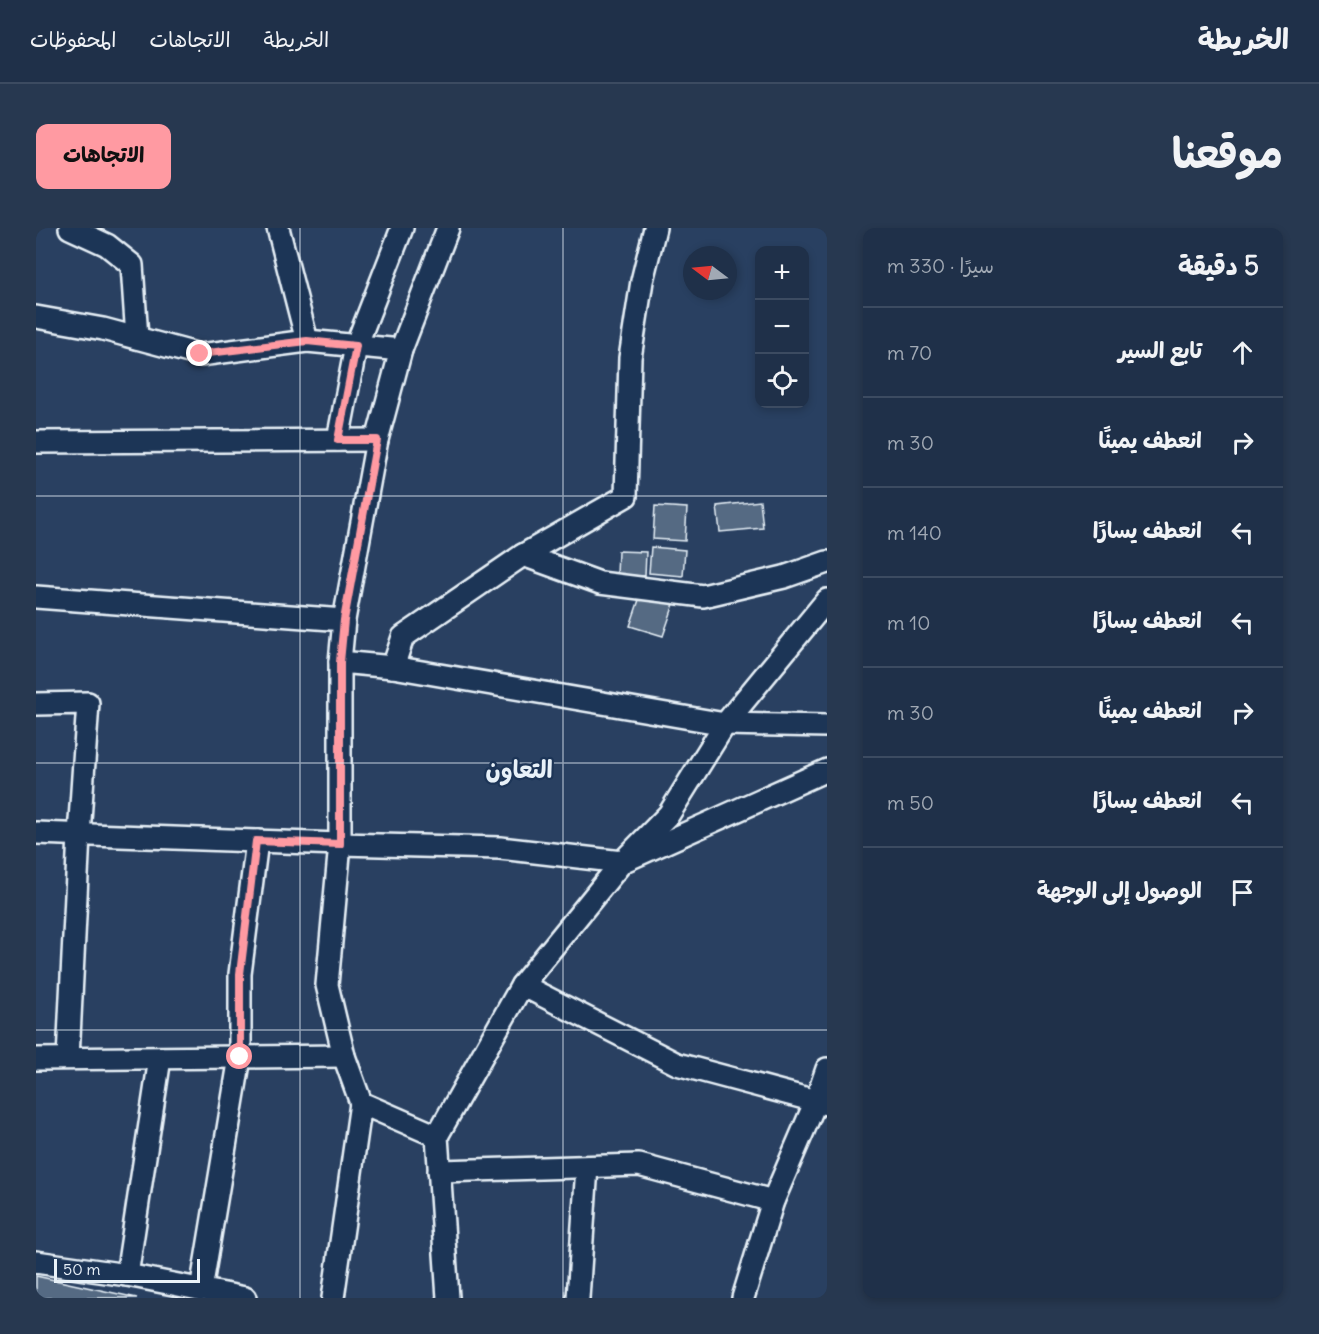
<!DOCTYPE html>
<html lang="ar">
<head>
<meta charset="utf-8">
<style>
  body { margin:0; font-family:Delius,"Playpen Sans Arabic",sans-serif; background:#273850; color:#f1f3f6; direction:rtl }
  .controls { position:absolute; right:18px; top:18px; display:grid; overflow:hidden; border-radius:12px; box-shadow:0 3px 9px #0003 }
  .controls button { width:54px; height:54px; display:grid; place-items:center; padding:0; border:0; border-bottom:2px solid #3c4b61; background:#1f3049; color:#f1f3f6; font:30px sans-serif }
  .compass { position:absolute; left:647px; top:18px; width:54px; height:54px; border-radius:50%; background:#1f3049; box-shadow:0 3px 9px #0003; rotate:286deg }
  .scale { position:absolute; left:18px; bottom:15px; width:146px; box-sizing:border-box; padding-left:6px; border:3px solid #e8f1f8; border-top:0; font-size:16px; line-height:21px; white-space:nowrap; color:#e8f1f8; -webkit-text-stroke:4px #1d3557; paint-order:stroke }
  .stop { position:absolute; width:18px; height:18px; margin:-14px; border:4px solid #ff9aa2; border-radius:50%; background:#fff }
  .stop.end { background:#ff9aa2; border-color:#fff; box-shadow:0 2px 6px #0008 }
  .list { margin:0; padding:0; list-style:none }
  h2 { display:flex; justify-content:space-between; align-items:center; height:78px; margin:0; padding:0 24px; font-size:26px }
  h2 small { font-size:20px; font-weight:400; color:#a1a9b4 }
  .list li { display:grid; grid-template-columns:39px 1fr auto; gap:18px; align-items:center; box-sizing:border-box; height:90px; padding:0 24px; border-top:2px solid #3c4b61 }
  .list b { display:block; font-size:22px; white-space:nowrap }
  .list em { font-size:20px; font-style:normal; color:#a1a9b4 }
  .icon { flex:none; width:33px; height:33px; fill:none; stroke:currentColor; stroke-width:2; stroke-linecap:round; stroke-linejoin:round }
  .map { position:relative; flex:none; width:791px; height:1070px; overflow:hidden; direction:ltr; border-radius:12px }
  header { display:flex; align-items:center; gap:36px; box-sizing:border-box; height:84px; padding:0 30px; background:#1f3049; border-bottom:2px solid #3c4b61 }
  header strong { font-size:28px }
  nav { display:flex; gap:33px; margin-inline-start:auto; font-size:21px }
  .intro { display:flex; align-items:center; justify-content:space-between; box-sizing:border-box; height:144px; padding:0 36px }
  h1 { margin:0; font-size:42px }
  .button { padding:15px 27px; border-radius:12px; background:#ff9aa2; color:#111; font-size:21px; font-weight:700 }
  main { display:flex; gap:36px; padding:0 36px }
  aside { flex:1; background:#1f3049; border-radius:12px; box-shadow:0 3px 9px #0003 }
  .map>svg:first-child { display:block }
  .building { fill:#556a83; stroke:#e8f1f8; stroke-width:1.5 }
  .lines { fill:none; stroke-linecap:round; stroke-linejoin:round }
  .street-casing { stroke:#e8f1f8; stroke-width:26 }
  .street { stroke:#1d3557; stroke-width:21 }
  .route { stroke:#ff9aa2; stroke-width:8 }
  .grid { fill:none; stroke:#e8f1f8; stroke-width:1.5; stroke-opacity:0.55 }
  .labels { text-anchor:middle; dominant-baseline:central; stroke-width:4.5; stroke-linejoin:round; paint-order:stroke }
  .district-label { font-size:24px; font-weight:bold; fill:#e8f1f8; stroke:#1d3557 }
</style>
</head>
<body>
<header>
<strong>الخريطة</strong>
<nav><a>الخريطة</a><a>الاتجاهات</a><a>المحفوظات</a></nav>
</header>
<div class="intro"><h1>موقعنا</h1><a class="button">الاتجاهات</a></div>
<main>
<aside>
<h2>5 دقيقة<small>سيرًا · 330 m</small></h2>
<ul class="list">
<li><svg class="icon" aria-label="ahead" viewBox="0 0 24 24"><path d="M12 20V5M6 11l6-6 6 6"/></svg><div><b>تابع السير</b></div><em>70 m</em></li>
<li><svg class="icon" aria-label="right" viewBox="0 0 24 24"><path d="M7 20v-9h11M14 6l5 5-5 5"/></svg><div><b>انعطف يمينًا</b></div><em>30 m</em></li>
<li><svg class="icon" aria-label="left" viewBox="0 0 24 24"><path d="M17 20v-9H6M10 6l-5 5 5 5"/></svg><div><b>انعطف يسارًا</b></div><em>140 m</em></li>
<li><svg class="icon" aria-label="left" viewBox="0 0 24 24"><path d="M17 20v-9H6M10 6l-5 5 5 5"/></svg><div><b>انعطف يسارًا</b></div><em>10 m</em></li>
<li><svg class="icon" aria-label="right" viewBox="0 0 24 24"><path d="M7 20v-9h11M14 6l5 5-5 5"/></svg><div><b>انعطف يمينًا</b></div><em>30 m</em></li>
<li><svg class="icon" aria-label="left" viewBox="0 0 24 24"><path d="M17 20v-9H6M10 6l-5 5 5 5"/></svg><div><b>انعطف يسارًا</b></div><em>50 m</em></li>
<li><svg class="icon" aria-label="arrive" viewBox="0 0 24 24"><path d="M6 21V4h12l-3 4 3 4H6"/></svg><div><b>الوصول إلى الوجهة</b></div></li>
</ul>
</aside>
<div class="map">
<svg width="791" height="1070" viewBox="0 0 791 1070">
  <rect width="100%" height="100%" fill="#294061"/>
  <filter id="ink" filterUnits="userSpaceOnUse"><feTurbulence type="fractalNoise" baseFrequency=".0167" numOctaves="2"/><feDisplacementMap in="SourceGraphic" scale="12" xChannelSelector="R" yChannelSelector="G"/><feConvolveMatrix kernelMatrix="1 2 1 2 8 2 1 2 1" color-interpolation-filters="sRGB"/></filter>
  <g filter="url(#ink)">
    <g class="building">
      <path d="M724,273l3,27 -43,4 -3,-26z"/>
      <path d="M619,278l32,2 -2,33 -32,-2z"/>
      <path d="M615,319l34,3 -2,26 -34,-3z"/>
      <path d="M582,323l28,1 -1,24 -28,-1z"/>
      <path d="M605,366l33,10 -11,32 -33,-10z"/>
      <path d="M0,1048l101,22h-101z"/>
    </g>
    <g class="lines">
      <g class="street-casing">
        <g id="street">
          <path d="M34,0l37,17 25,20 5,73"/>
          <path d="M242,0l29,113"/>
          <path d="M0,89l67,12 97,26 107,-14 94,9"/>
          <path d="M302,212l18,-94 46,-118"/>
          <path d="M0,214l341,-2"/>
          <path d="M487,327l77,28 103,13 81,-19 43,-15"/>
          <path d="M0,369l308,23"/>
          <path d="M304,434l53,5 332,57 102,2"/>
          <path d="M357,439l10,-30 120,-82 103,-59 4,-138 12,-77 13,-53"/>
          <path d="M0,476l52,-1 -9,132 -11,223"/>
          <path d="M0,605l304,11 160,4 122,14 205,-92"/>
          <path d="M486,757l155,79 150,40"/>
          <path d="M0,831l308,-3"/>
          <path d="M401,908l-76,-33 -17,-47 -17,-71 13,-141v-182l4,-42 33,-180 24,-90 47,-122"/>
          <path d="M403,943l200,-6 134,36"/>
          <path d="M0,1034l91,13 118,23"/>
          <path d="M91,1047l33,-217"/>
          <path d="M165,1062l39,-233v-83l17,-133"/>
          <path d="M297,1070l28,-195"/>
          <path d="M412,1070l-11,-162 85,-151 100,-123 47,-48 56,-90 102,-124"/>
          <path d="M542,1070l9,-131"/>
          <path d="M707,1070l30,-97 43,-100 11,-32"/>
        </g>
      </g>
      <use href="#street" class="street"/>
    </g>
  </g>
  <g class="lines" filter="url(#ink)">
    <path class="route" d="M164,126l107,-13 49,5 -18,94h39l-33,180 -4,42v182l-84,-3 -16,133v83"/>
  </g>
  <path class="grid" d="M264,0v1070M527,0v1070M0,268h791M0,535h791M0,802h791"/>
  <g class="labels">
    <g class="district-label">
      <text x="483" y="541">التعاون</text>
    </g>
  </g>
</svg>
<div class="controls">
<button>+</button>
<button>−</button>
<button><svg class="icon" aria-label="locate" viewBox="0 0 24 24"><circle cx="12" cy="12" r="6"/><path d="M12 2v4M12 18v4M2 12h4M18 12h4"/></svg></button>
</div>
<svg class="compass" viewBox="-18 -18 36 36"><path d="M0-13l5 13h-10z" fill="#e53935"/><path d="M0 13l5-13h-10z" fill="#a1a9b4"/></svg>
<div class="scale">50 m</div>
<div class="stop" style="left:204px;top:829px"></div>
<div class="stop end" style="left:164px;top:126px"></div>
</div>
</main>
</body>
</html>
